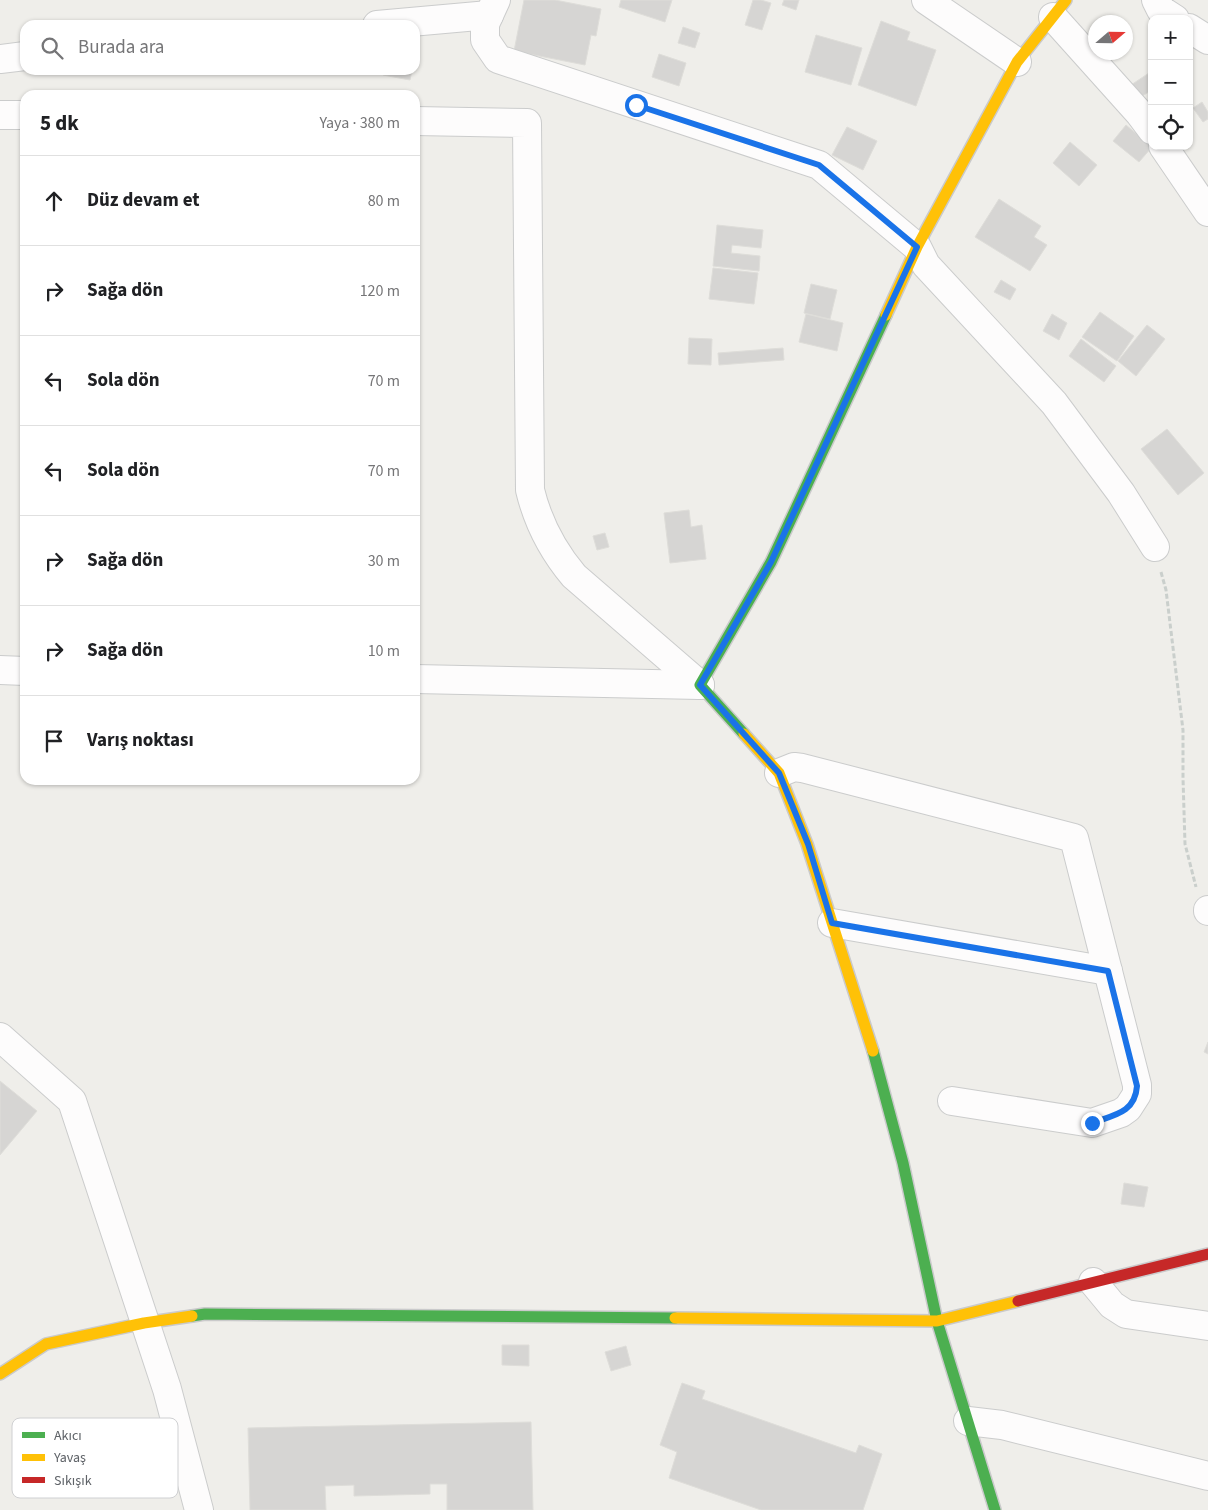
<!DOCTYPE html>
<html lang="tr">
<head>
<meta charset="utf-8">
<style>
  body { margin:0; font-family:"Source Sans 3",sans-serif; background:#f2f2f2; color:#202124 }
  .controls { position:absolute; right:15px; top:15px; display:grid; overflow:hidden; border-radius:10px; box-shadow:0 1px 4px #0004 }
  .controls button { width:45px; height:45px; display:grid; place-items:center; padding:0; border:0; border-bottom:1px solid #e0e0e0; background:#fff; color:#202124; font:25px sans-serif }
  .compass { position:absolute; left:1088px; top:15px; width:45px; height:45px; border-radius:50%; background:#fff; box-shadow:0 1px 4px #0004; rotate:70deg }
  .stop { position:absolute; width:15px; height:15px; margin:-11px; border:4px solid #1a73e8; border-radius:50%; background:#fff }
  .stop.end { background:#1a73e8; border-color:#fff; box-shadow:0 1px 5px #0008 }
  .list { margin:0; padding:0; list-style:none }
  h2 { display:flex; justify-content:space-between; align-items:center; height:65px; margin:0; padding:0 20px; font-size:21px }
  h2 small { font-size:16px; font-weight:400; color:#757577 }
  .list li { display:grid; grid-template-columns:32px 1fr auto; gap:15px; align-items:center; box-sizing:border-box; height:90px; padding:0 20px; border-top:1px solid #e0e0e0 }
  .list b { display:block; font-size:19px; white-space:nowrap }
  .list em { font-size:16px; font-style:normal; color:#757577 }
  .icon { flex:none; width:28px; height:28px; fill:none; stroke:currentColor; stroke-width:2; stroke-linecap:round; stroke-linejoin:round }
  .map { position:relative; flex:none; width:1208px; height:1510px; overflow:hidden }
  .search { position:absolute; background:#fff; box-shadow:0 1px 4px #0004; left:20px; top:20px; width:400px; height:55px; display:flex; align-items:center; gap:12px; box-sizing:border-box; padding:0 18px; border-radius:15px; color:#757577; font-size:19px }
  .panel { position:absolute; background:#fff; box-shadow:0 1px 4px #0004; left:20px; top:90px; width:400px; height:695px; border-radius:15px }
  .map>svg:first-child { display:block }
  .building { fill:#d6d5d3; stroke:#deddd9 }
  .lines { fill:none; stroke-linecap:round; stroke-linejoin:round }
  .street-casing { stroke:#cbcccc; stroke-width:30 }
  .fast-casing { stroke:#cacacb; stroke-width:14 }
  .slow-casing { stroke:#cacacb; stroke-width:14 }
  .jam-casing { stroke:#cacacb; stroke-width:14 }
  .path { stroke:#cacfcc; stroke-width:3; stroke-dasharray:5 2.5; stroke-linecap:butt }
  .street { stroke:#fdfcfc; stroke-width:28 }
  .fast { stroke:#4caf50; stroke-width:11 }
  .slow { stroke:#ffc107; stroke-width:11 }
  .jam { stroke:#c62828; stroke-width:11 }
  .route { stroke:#1a73e8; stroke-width:6 }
  .key { fill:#fff; stroke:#cfd0d2; stroke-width:1 }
  .key-label { font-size:14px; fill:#5f6368 }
</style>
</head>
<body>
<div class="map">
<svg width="1208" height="1510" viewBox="0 0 1208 1510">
  <rect width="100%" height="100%" fill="#efeeea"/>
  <g class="building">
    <path d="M524,0h31l46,9 -5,27 -5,-1 -6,30 -71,-14z"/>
    <path d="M621,0h51l-7,22 -46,-15z"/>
    <path d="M753,0h8l10,3 -9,27 -17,-5z"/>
    <path d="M784,0h15l-3,10 -14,-5z"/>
    <path d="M881,21l29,11 -3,8 29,10 -20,56 -58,-21z"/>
    <path d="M683,27l17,6 -5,15 -17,-5z"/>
    <path d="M816,35l46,13 -11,37 -46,-13z"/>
    <path d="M659,54l27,9 -7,23 -27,-9z"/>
    <path d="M384,70h28l-2,10 -27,-5z"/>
    <path d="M1149,73l3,4v13l-13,8 -8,-13z"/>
    <path d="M1202,102l6,10v7l-5,3 -10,-14z"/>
    <path d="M1126,125l26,22 -13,15 -26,-21z"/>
    <path d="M847,127l30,14 -14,29 -31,-15z"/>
    <path d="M1070,142l27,23 -18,21 -26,-23z"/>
    <path d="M999,199l42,27 -7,11 13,8 -17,26 -55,-34z"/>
    <path d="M717,225l46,5 -2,18 -29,-3 -1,8 29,3 -1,15 -46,-5z"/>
    <path d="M713,268l45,5 -4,31 -45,-5z"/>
    <path d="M1001,280l15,9 -6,11 -16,-8z"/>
    <path d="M811,284l26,6 -7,29 -26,-6z"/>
    <path d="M1100,312l34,24 -17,25 -35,-24z"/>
    <path d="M806,314l37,9 -6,28 -38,-9z"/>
    <path d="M1052,314l15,9 -8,17 -16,-9z"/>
    <path d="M1147,325l18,14 -29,37 -18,-15z"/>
    <path d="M689,338l23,1 -1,26 -23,-1z"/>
    <path d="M1081,339l35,27 -12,16 -35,-26z"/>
    <path d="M783,348l1,12 -65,5 -1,-12z"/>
    <path d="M1167,429l37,44 -26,22 -37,-46z"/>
    <path d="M689,510l2,17 11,-2 4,34 -36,4 -6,-50z"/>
    <path d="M605,533l4,14 -12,3 -4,-14z"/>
    <path d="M1208,1042v12l-4,-2z"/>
    <path d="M0,1081l37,30 -37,44z"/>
    <path d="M1124,1183l24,4 -4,20 -23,-3z"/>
    <path d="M502,1345h27v21l-27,-1z"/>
    <path d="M626,1346l5,19 -20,6 -6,-19z"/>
    <path d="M682,1383l23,8 -3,8 154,54 3,-8 23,9 -19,56h-102l-92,-32 8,-26 -17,-7z"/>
    <path d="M531,1422l2,88h-86v-26h-17v10l-76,2v-11l-29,1 1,24h-76l-2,-82z"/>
  </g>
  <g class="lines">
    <g class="street-casing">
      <g id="street">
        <path d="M496,0l-11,24v16l13,19 321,106 98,82 9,18 128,138 67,90 34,54"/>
        <path d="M926,0l91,62"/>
        <path d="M1156,0l5,10 14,9"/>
        <path d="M1053,17l87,97 12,16"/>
        <path d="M377,25l112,-10"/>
        <path d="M1189,28l19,12"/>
        <path d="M0,59l25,-3"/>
        <path d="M0,115h25"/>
        <path d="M415,121l112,2 3,367c8,33 22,60 44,86l126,109"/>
        <path d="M1163,146l45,66"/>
        <path d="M0,670l25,1"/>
        <path d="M415,679l285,6"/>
        <path d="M779,773l15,-6 8,1 272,70 63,247v9l-9,14 -7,5 -29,10 -140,-22"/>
        <path d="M1208,910v1"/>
        <path d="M832,923l276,48"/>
        <path d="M0,1037l72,64 95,288 32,121"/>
        <path d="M1093,1282l19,23 14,9 82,12"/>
        <path d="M968,1421l34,4 206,51"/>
      </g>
    </g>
    <g class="fast-casing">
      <g id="fast">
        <path d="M744,734l-44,-49 71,-123 115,-247"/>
        <path d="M873,1051l30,112 34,158 58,189"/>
        <path d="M192,1316l13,-2 470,4"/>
      </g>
    </g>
    <g class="slow-casing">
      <g id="slow">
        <path d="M886,315l31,-68 100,-185 49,-62"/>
        <path d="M744,734l35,39 28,71 66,207"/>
        <path d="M675,1318l262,3 81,-20"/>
        <path d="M0,1374l46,-30 98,-21 48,-7"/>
      </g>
    </g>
    <g class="jam-casing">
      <path id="jam" d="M1018,1301l190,-47"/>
    </g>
    <path class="path" d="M1161,572l5,18 17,140v48l2,66 11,43"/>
    <use href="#street" class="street"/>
    <use href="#fast" class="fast"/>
    <use href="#slow" class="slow"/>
    <use href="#jam" class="jam"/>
  </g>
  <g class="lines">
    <path class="route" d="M636,105l183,60 98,82 -146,315 -71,123 79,88 29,71 24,79 276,48 29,115c-2,27 -23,29 -45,37"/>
  </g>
  <rect x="12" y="1418" width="166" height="80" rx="8" class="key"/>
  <rect x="22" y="1432" width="23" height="6" fill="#4caf50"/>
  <rect x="22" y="1454" width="23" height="7" fill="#ffc107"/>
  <rect x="22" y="1477" width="23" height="6" fill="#c62828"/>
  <g class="key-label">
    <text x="54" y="1440">Akıcı</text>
    <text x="54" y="1462">Yavaş</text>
    <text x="54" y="1485">Sıkışık</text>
  </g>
</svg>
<div class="controls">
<button>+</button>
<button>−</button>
<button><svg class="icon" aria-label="locate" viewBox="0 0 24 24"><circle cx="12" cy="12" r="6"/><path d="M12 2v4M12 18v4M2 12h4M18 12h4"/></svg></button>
</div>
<svg class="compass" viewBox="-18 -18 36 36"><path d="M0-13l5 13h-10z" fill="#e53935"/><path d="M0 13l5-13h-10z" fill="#757577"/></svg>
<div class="stop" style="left:636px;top:105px"></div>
<div class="stop end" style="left:1092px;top:1123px"></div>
<div class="search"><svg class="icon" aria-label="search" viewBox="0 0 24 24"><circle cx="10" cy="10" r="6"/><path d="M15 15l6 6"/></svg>Burada ara</div>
<section class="panel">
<h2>5 dk<small>Yaya · 380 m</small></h2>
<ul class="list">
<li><svg class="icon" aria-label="ahead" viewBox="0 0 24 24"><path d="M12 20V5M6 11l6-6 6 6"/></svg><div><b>Düz devam et</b></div><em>80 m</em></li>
<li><svg class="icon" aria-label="right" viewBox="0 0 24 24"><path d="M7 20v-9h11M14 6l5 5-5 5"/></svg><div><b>Sağa dön</b></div><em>120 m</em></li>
<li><svg class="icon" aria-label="left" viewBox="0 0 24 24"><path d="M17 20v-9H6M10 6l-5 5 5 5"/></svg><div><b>Sola dön</b></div><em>70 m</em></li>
<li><svg class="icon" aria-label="left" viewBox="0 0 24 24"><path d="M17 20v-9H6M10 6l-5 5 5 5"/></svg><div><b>Sola dön</b></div><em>70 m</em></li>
<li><svg class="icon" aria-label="right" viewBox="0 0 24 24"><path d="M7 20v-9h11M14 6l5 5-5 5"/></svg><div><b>Sağa dön</b></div><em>30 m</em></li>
<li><svg class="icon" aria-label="right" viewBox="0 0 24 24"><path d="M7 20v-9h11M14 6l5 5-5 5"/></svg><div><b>Sağa dön</b></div><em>10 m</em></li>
<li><svg class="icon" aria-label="arrive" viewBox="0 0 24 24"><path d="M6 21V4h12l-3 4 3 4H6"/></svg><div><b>Varış noktası</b></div></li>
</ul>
</section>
</div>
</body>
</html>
